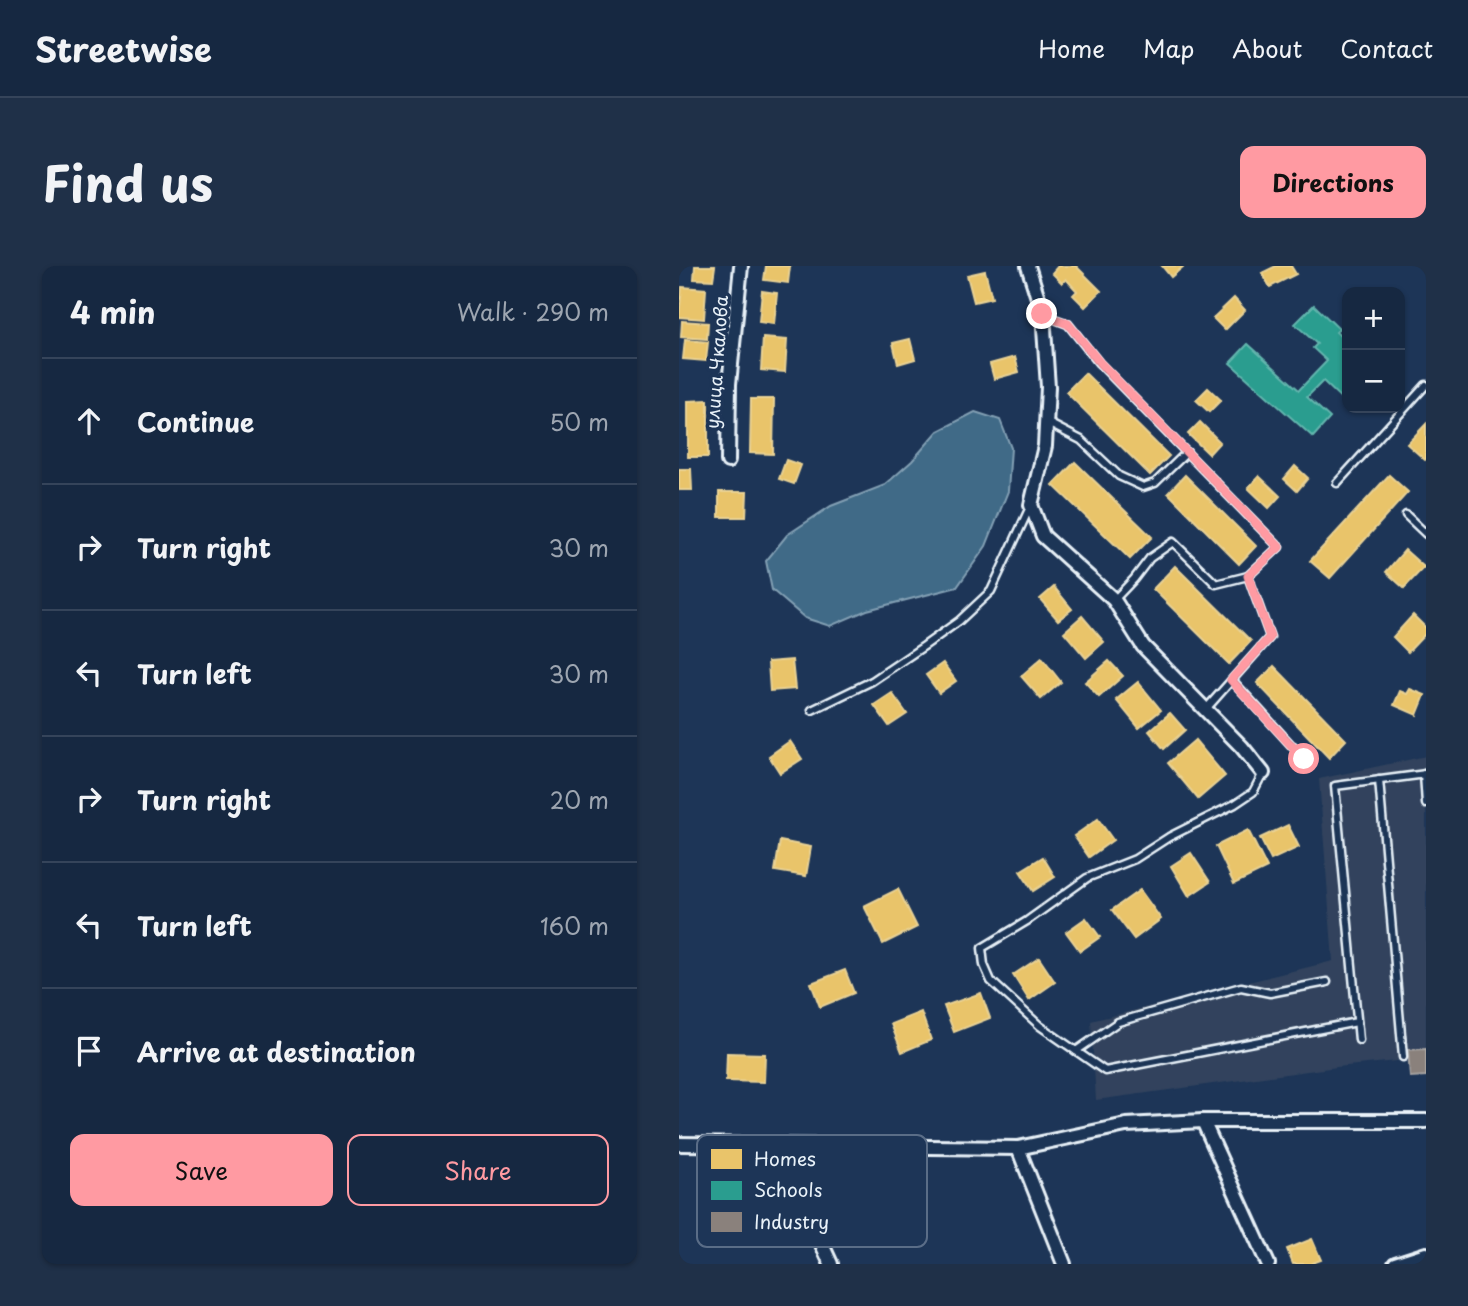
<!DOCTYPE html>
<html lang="en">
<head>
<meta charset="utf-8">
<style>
  body { margin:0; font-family:"Playpen Sans",sans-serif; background:#1f3048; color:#f1f3f6 }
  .controls { position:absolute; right:21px; top:21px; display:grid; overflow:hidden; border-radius:14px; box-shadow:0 2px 5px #0004 }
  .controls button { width:63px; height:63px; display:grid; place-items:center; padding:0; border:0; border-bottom:2px solid #35445a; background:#162841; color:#f1f3f6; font:35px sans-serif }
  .stop { position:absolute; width:21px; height:21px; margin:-16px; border:5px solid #ff9aa2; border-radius:50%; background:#fff }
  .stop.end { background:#ff9aa2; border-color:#fff; box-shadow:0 2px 7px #0008 }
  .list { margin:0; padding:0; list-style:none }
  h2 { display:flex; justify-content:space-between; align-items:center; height:91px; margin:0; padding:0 28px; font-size:30px }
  h2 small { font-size:23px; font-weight:400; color:#9ea6b1 }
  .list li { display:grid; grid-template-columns:46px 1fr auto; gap:21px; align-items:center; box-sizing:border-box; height:126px; padding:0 28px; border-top:2px solid #35445a }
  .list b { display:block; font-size:26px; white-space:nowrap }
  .list em { font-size:23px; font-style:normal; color:#9ea6b1 }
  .actions { display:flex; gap:14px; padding:21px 28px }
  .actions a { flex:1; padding:16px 0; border:2px solid #ff9aa2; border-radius:14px; text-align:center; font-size:24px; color:#ff9aa2 }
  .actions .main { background:#ff9aa2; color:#111 }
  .icon { flex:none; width:38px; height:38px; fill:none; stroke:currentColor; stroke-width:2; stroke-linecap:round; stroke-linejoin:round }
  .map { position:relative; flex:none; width:747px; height:998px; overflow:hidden; border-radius:14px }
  header { display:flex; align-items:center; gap:42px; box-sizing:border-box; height:98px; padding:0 35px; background:#162841; border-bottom:2px solid #35445a }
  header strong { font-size:33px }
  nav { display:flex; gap:38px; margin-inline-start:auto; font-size:24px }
  .intro { display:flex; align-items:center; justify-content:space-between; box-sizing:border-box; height:168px; padding:0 42px }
  h1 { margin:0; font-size:49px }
  .button { padding:18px 32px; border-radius:14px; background:#ff9aa2; color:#111; font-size:24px; font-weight:700 }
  main { display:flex; gap:42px; padding:0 42px }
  aside { flex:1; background:#162841; border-radius:14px; box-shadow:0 2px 5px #0004 }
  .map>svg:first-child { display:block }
  .built { fill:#31435d }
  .water { fill:#406a87; stroke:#83a0b4; stroke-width:2 }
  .homes { fill:#e9c46a; stroke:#e9d295; stroke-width:2 }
  .schools { fill:#2a9d8f; stroke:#63b6ae; stroke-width:2 }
  .industry { fill:#8a817c; stroke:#a6a3a1; stroke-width:2 }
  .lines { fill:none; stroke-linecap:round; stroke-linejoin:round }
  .lane-casing { stroke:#e8f1f8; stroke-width:11 }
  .street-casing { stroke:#e8f1f8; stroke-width:18 }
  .lane { stroke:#1d3557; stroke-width:6 }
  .street { stroke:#1d3557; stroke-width:12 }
  .route { stroke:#ff9aa2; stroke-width:9 }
  .labels { text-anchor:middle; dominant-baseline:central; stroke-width:7; stroke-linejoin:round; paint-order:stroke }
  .street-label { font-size:18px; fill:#e8f1f8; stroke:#1d3557 }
  .key { fill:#1d3557; stroke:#5a6d87; stroke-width:2 }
  .key-label { font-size:19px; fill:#e8f1f8 }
</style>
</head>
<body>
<header>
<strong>Streetwise</strong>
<nav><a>Home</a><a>Map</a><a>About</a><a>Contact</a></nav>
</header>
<div class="intro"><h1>Find us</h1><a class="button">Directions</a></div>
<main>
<aside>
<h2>4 min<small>Walk · 290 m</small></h2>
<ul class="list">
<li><svg class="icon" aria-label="ahead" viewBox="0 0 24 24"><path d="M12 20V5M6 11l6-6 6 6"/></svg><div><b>Continue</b></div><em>50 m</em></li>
<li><svg class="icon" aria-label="right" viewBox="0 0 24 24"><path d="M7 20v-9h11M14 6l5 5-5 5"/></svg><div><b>Turn right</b></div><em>30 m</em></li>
<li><svg class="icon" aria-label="left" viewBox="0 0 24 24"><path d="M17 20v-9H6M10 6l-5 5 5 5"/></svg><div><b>Turn left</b></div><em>30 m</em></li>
<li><svg class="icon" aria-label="right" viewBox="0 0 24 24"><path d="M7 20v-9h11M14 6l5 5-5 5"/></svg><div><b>Turn right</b></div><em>20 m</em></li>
<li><svg class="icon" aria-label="left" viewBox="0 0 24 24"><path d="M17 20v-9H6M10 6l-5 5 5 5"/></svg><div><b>Turn left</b></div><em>160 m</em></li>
<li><svg class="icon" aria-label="arrive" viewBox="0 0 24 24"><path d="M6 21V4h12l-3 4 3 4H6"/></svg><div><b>Arrive at destination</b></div></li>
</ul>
<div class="actions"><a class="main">Save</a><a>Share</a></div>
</aside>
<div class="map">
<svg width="747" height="998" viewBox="0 0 747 998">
  <rect width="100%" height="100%" fill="#1d3557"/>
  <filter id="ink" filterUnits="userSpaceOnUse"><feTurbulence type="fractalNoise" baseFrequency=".0143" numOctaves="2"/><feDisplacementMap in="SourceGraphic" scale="14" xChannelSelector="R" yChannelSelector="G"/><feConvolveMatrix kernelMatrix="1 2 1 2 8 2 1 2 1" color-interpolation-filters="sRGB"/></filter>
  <g filter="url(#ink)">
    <path class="built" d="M747,490v302l-89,9 -241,33 -5,-79 242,-60 -14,-182z"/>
    <path class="water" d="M296,146l25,8 11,28 -3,43 -22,55 -29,41 -90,23 -37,16 -25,-8 -33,-28 -6,-29 21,-26 44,-29 54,-21 27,-24 26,-30z"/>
    <g class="homes">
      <path d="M16,0h20l-2,14 -19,-1z"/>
      <path d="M87,0h24l-2,17 -24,-3z"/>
      <path d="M379,0h18l25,25 -16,16 -12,-12 4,-4 -11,-12 -4,4 -10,-10z"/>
      <path d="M483,0h22l-13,11z"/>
      <path d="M597,0h15l5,8 -26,13 -8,-14z"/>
      <path d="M306,5l7,27 -18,4 -7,-27z"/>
      <path d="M3,21l24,2 -2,30 -25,-2z"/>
      <path d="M83,25l15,2 -3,31 -15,-2z"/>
      <path d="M555,32l11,12 -20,20 -12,-12z"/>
      <path d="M3,55l26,2 -1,16 -26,-2z"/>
      <path d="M84,72l24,2 -2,32 -24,-2z"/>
      <path d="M231,73l5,20 -17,5 -5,-21z"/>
      <path d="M6,74l23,2 -2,19 -23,-2z"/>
      <path d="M336,91l4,15 -25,7 -4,-15z"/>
      <path d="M406,107l84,83 -19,19 -84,-83z"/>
      <path d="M529,122l13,12 -12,12 -13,-12z"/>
      <path d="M72,133h23l-1,55 -23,-1z"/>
      <path d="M29,134v57h-20v-56z"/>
      <path d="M521,156l20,20 -11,12 -21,-20z"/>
      <path d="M747,158v35l-1,1 -18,-16z"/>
      <path d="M107,194l15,5 -7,19 -15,-5z"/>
      <path d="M396,196l77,75 -22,22 -77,-74z"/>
      <path d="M616,200l13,12 -11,13 -13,-12z"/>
      <path d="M0,203h12l1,21h-13z"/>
      <path d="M506,209l71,71 -17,18 -71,-71z"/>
      <path d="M710,209l19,17 -78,86 -20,-17z"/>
      <path d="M580,210l21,20 -11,12 -21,-20z"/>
      <path d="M40,226h28l-1,25h-27z"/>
      <path d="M726,284l19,17 -20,21 -18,-16z"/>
      <path d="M496,300l76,75 -22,23 -76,-75z"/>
      <path d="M375,321l18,22 -14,11 -18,-21z"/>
      <path d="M734,349l13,13v5l-18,19 -15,-15z"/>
      <path d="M403,350l22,26 -18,16 -22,-26z"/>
      <path d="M363,392l19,24 -20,17 -20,-23z"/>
      <path d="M113,394l3,29 -25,2 -2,-29z"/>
      <path d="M430,395l14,15 -24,21 -14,-15z"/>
      <path d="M264,397l13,18 -17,12 -13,-18z"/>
      <path d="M595,400l72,74 -17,18 -72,-75z"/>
      <path d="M459,416l23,28 -22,18 -23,-28z"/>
      <path d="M731,423l15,6 -8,20 -23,-10 6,-14 7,3z"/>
      <path d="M213,427l15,21 -18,12 -15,-21z"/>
      <path d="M491,447l15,17 -21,19 -15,-18z"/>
      <path d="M516,474l30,36 -27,23 -30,-36z"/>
      <path d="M111,475l12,18 -22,14 -11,-17z"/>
      <path d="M419,553l15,21 -24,17 -15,-21z"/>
      <path d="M609,559l11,22 -28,13 -11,-22z"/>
      <path d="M569,564l19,38 -33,16 -18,-38z"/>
      <path d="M101,575l31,6 -5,29 -31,-5z"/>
      <path d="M512,587l19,29 -21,14 -18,-30z"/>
      <path d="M364,591l12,20 -22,14 -13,-20z"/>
      <path d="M219,623l19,38 -34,17 -19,-38z"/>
      <path d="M461,624l21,29 -27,20 -22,-29z"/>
      <path d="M407,652l14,19 -20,14 -14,-19z"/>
      <path d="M360,692l16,24 -26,18 -16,-25z"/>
      <path d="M166,704l9,23 -34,14 -9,-24z"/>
      <path d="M302,727l9,25 -36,14 -10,-26z"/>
      <path d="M242,746l10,28 -29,12 -11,-28z"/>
      <path d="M48,787l38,1 -1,28 -38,-1z"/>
      <path d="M633,973l9,21 -11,4h-17l-6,-15z"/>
    </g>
    <path class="schools" d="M635,39l25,24 -3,3 11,11v61l-24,-23 -16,16 23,21 -17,19 -83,-74 18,-19 51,46 28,-29 -14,-13 4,-4 -22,-20z"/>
    <path class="industry" d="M747,783v27l-16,1 -2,-27z"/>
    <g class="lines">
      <g class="lane-casing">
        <g id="lane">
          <path d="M365,49l24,9 31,39 180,184 -31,29 22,61 -64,72"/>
          <path d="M367,156l35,18 38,36 24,11 12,-4 32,-31"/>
          <path d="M658,217l89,-98"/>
          <path d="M727,249l20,19"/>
          <path d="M435,334l20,-21 16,-21 23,-16 43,42 32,-8"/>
          <path d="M553,414l72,79"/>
          <path d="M133,444l60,-29 52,-35 35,-25 32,-30 39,-84"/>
          <path d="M584,507l-10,19 -18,12 -66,33 -34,22 -48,19 -60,43 -45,27 2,17 7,16 49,45 36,25 42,-29 123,-35 29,6 57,-11"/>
          <path d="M745,508l2,30"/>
          <path d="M700,514l24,277"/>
          <path d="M680,774l-24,-254 91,-12"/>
          <path d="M397,785l29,20 252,-49"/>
        </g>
      </g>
      <g class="street-casing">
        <g id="street">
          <path d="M349,0l15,48 5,73 -3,59 -14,59 12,31 71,64 29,46 99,101 21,26"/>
          <path d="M49,195l1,-77 12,-118"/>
          <path d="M524,855l65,143"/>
          <path d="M0,878l339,4 108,-23 77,-4h223"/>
          <path d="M339,882l46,116"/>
          <path d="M135,961l17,37"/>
          <path d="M716,998l31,-10"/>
        </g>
      </g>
      <use href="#lane" class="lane"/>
      <use href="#street" class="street"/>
    </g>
  </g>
  <g class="lines" filter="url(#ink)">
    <path class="route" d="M363,48l26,10 32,39 179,184 -31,29 22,61 -39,43 73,79"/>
  </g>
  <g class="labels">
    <g class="street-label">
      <text transform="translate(37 96) rotate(-86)">улица Чкалова</text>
    </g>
  </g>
  <rect x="18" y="869" width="230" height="112" rx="10" class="key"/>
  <rect x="32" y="883" width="31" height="20" fill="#e9c46a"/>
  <rect x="32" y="915" width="31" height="19" fill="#2a9d8f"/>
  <rect x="32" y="946" width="31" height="20" fill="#8a817c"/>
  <g class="key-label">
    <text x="75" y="900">Homes</text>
    <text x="75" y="931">Schools</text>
    <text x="75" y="963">Industry</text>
  </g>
</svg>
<div class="controls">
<button>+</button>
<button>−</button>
</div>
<div class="stop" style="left:625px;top:493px"></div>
<div class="stop end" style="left:363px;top:48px"></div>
</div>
</main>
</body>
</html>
